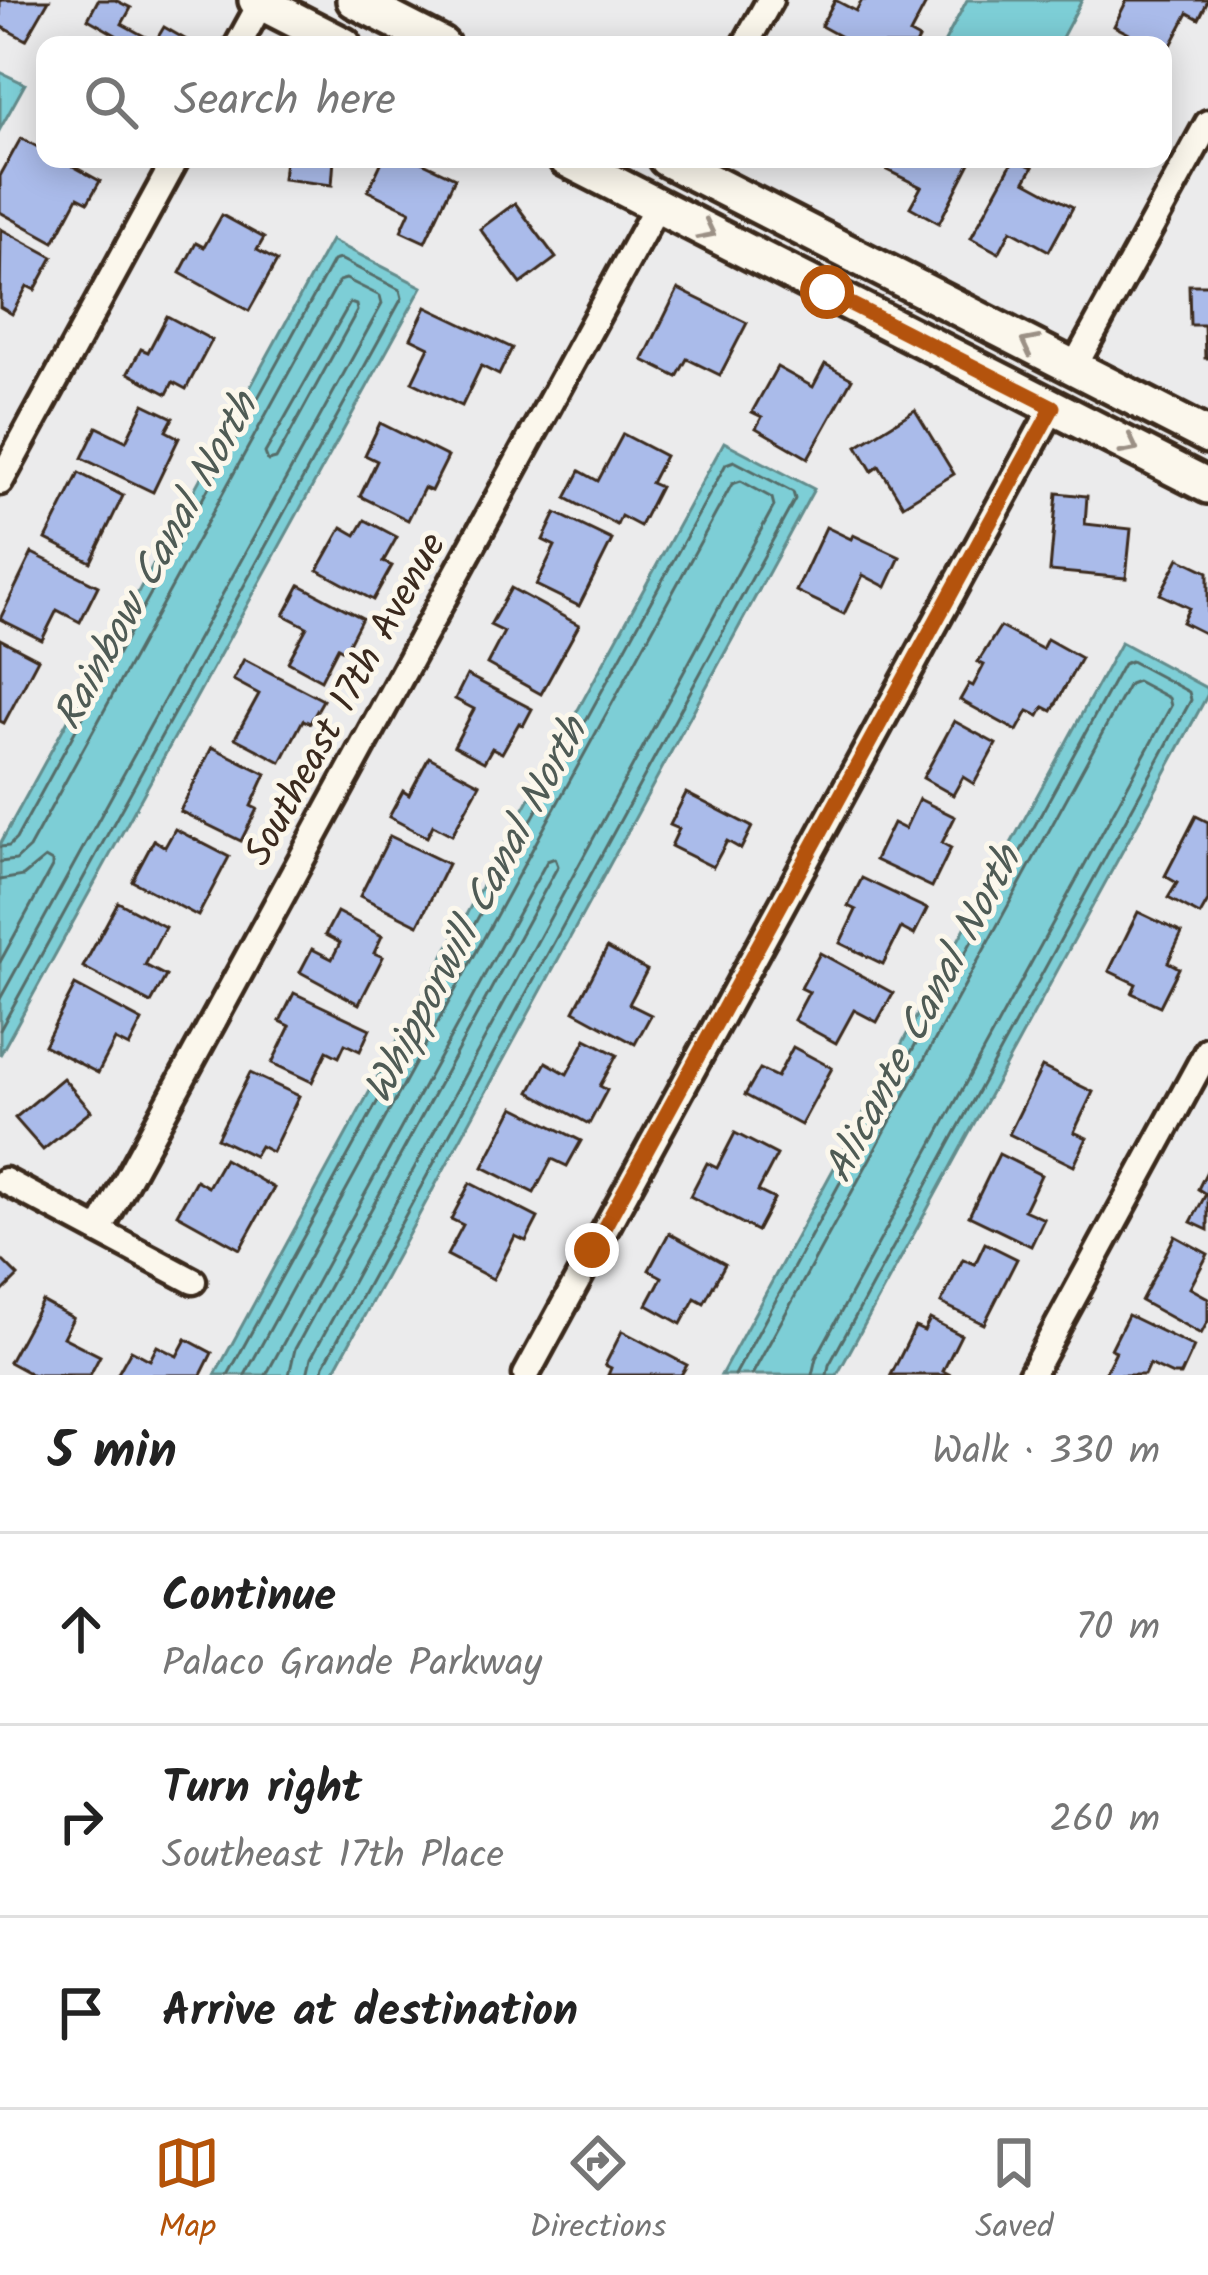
<!DOCTYPE html>
<html lang="en">
<head>
<meta charset="utf-8">
<style>
  body { margin:0; font-family:Kalam,sans-serif; background:#f2f2f2; color:#222 }
  .stop { position:absolute; width:36px; height:36px; margin:-27px; border:9px solid #b45309; border-radius:50%; background:#fff }
  .stop.end { background:#b45309; border-color:#fff; box-shadow:0 3px 12px #0008 }
  .list { margin:0; padding:0; list-style:none }
  h2 { display:flex; justify-content:space-between; align-items:center; height:156px; margin:0; padding:0 48px; font-size:51px }
  h2 small { font-size:39px; font-weight:400; color:#767676 }
  .list li { display:grid; grid-template-columns:78px 1fr auto; gap:36px; align-items:center; box-sizing:border-box; height:192px; padding:0 48px; border-top:3px solid #e0e0e0 }
  .list b { display:block; font-size:45px; white-space:nowrap }
  .list p { margin:0; font-size:39px; white-space:nowrap; color:#767676 }
  .list em { font-size:39px; font-style:normal; color:#767676 }
  .icon { flex:none; width:66px; height:66px; fill:none; stroke:currentColor; stroke-width:2; stroke-linecap:round; stroke-linejoin:round }
  .map { position:relative; flex:none; width:1208px; height:1375px; overflow:hidden }
  .search { position:absolute; background:#fff; box-shadow:0 6px 30px #0003; left:36px; right:36px; top:36px; height:132px; display:flex; align-items:center; gap:30px; box-sizing:border-box; padding:0 42px; border-radius:24px; color:#767676; font-size:45px }
  .sheet { height:732px; background:#fff }
  nav { display:flex; justify-content:space-around; align-items:center; box-sizing:border-box; height:168px; border-top:3px solid #e0e0e0; background:#fff; font-size:33px; color:#767676 }
  nav a { display:grid; justify-items:center; gap:6px }
  nav .on { color:#b45309 }
  .map>svg:first-child { display:block }
  .water { fill:#7dced6; stroke:#638c8c; stroke-width:3 }
  .lines { fill:none; stroke-linecap:round; stroke-linejoin:round }
  .shore { stroke:#556c68; stroke-width:3 }
  .building { fill:#aabbea; stroke:#3b2a1e; stroke-width:3 }
  .minor-casing { stroke:#3b2a1e; stroke-width:33 }
  .tertiary-casing { stroke:#3b2a1e; stroke-width:42 }
  .minor { stroke:#fbf7ec; stroke-width:24 }
  .tertiary { stroke:#fbf7ec; stroke-width:33 }
  .oneway { stroke:#9b9085 }
  .route { stroke:#b45309; stroke-width:15 }
  .labels { text-anchor:middle; dominant-baseline:central; stroke-width:10; stroke-linejoin:round; paint-order:stroke }
  .street-label { font-size:39px; fill:#3b2a1e; stroke:#fbf7ec }
  .water-label { font-size:42px; font-style:italic; fill:#4f5b55; stroke:#fbf7ec }
</style>
</head>
<body>
<div class="map">
<svg width="1208" height="1375" viewBox="0 0 1208 1375">
  <rect width="100%" height="100%" fill="#ebebec"/>
  <filter id="ink" filterUnits="userSpaceOnUse"><feTurbulence type="fractalNoise" baseFrequency=".00833" numOctaves="2"/><feDisplacementMap in="SourceGraphic" scale="24" xChannelSelector="R" yChannelSelector="G"/><feConvolveMatrix kernelMatrix="1 2 1 2 8 2 1 2 1" color-interpolation-filters="sRGB"/></filter>
  <g filter="url(#ink)">
    <g class="water">
      <path d="M967,0h115l-24,45h-115z"/>
      <path d="M0,72l25,12 -25,45z"/>
      <path d="M331,240l91,47 -422,768v-211z"/>
      <path d="M724,442l90,47 -482,886h-117z"/>
      <path d="M1121,642l87,47v5l-371,681h-116z"/>
    </g>
    <g class="lines">
      <g class="shore">
        <path d="M350,303l6,2 1,6 -81,148 -8,2 -3,-8z"/>
        <path d="M0,847l9,-1 7,-7 317,-578 7,-2 60,31 2,8 -402,732"/>
        <path d="M0,862l16,-2 13,-12 310,-567 7,-2 34,17 2,8 -382,695"/>
        <path d="M0,880l23,-4 22,-18 7,4v5l-52,95"/>
        <path d="M228,1375l498,-911 8,-3 59,31 2,7 -471,866 -2,10"/>
        <path d="M245,1375l487,-891 9,-3 31,17 2,8 -463,852 -4,17"/>
        <path d="M266,1375l281,-514 8,-3 3,8 -263,483 -6,26"/>
        <path d="M735,1375l388,-711 8,-3 58,31 2,8 -362,665 -2,10"/>
        <path d="M752,1375l377,-691 8,-3 32,17 2,8 -355,652 -4,17"/>
      </g>
    </g>
    <g class="building">
      <path d="M0,0h49l-23,40 -26,-14z"/>
      <path d="M98,0h17l16,8 -9,16 33,18 9,-15 26,15 -2,3h-77l5,-10 -28,-16z"/>
      <path d="M835,0l21,11 6,-11h66l-18,34 9,5 -3,6h-60l-35,-19z"/>
      <path d="M1127,0h81v1l-9,18 -11,-6 -21,40 -4,-2v-6h-12l-37,-19z"/>
      <path d="M21,138l24,13v8h15l40,22 -12,21 -10,-5 -24,45 -54,-30v-36z"/>
      <path d="M285,159h49l-2,26 -49,-6z"/>
      <path d="M383,159h32l40,19 -30,64 -24,-11 9,-20 -42,-20z"/>
      <path d="M892,159h75l4,2 -32,62 -29,-16 11,-20 -34,-17z"/>
      <path d="M1014,159l19,8 -8,14 48,26 -24,44 -38,-21 -12,23 -28,-15z"/>
      <path d="M515,203l41,55 -35,26 -41,-55z"/>
      <path d="M222,215l42,23 -7,12 20,11 -28,50 -69,-38 16,-30 8,4z"/>
      <path d="M1,229l52,28 -18,33 -8,-4 -15,28 -12,-7z"/>
      <path d="M1189,285h19v73h-3l-1,-33h-14z"/>
      <path d="M678,289l69,34 -27,52 -33,-16 -10,18 -34,-17z"/>
      <path d="M426,307l86,41 -13,27 -18,-9 -19,40 -50,-24 17,-35 -18,-9z"/>
      <path d="M167,316l45,24 -26,49 -13,-7 -6,12 -39,-21 13,-24 7,3z"/>
      <path d="M825,364l27,15 -44,79 -52,-30 6,-11 -10,-5 25,-45 36,20z"/>
      <path d="M144,404l29,14 -7,13 13,7 -26,54 -71,-34 15,-31 29,14z"/>
      <path d="M915,410l39,64 -51,31 -24,-39 -7,5 -15,-25z"/>
      <path d="M380,423l68,34 -17,34 -7,-3 -16,32 -48,-24 17,-35 -12,-6z"/>
      <path d="M623,434l42,22 -14,27 9,4 -20,39 -19,-10 -4,9 -51,-27 14,-27 18,10z"/>
      <path d="M79,473l44,23 -32,66 -45,-23z"/>
      <path d="M1057,493l30,3 -2,28 46,5 -5,49 -76,-7z"/>
      <path d="M556,513l56,27 -33,66 -43,-21 19,-39 -12,-6z"/>
      <path d="M365,520l32,17 -14,25 9,4 -19,34 -55,-30 24,-43 14,8z"/>
      <path d="M826,527l25,12 2,-4 47,22 -14,30 -23,-12 -19,39 -48,-23z"/>
      <path d="M32,553l66,33 -18,36 -23,-12 -15,30 -42,-21z"/>
      <path d="M1179,558l29,14v63l-26,-13 7,-14 -29,-14z"/>
      <path d="M300,585l62,33 -17,33 -7,-4 -17,33 -33,-18 19,-35 -23,-12z"/>
      <path d="M511,588l68,37 -38,69 -54,-30 17,-32 -14,-7z"/>
      <path d="M1000,627l42,22 5,-10 34,19 -29,53 -8,-4 -5,9 -11,-5 -11,20 -57,-31 9,-16 4,2 11,-21 -6,-3z"/>
      <path d="M0,639l38,20 -34,64 -4,-2z"/>
      <path d="M244,659l79,41 -13,23 -7,-3 -22,42 -46,-24 24,-44 -26,-14z"/>
      <path d="M467,675l65,34 -9,17 -4,-3 -17,30 -10,-5 -8,14 -30,-16 20,-37 -19,-10z"/>
      <path d="M954,721l42,23 -22,40 -11,-7 -10,18 -30,-17z"/>
      <path d="M212,747l54,27 -15,32 6,3 -16,32 -61,-30z"/>
      <path d="M429,757l51,27 -28,51 -19,-10 -6,12 -38,-20 14,-26 6,4z"/>
      <path d="M686,793l66,34 -11,22 -14,-8 -14,26 -42,-21 8,-17 -9,-4z"/>
      <path d="M919,799l36,18 -13,26 9,5 -19,39 -57,-27 18,-37 12,6z"/>
      <path d="M1196,816l12,6v79l-8,14 -32,-17 9,-15 -12,-7z"/>
      <path d="M175,829l54,28 -31,59 -66,-35 22,-41 11,7z"/>
      <path d="M390,836l58,28 -30,61 -58,-29z"/>
      <path d="M862,878l65,31 -13,26 -13,-7 -18,36 -43,-21 16,-33 -8,-4z"/>
      <path d="M118,902l47,25 -20,38 21,11 -15,27 -68,-36z"/>
      <path d="M337,912l45,24 -8,17 9,4 -24,47 -59,-32 12,-23 20,10 8,-16 -15,-8z"/>
      <path d="M1138,912l44,21 -14,29 11,6 -19,38 -28,-13 4,-9 -27,-13z"/>
      <path d="M607,948l40,22 -18,34 22,11 -16,29 -61,-33z"/>
      <path d="M820,953l73,40 -16,29 -23,-12 -18,33 -42,-23 15,-28 -8,-4z"/>
      <path d="M75,985l67,36 -13,26 -14,-7 -17,33 -54,-28z"/>
      <path d="M294,993l76,36 -10,22 -15,-7 -6,13 -12,-6 -15,31 -40,-19 18,-37 -10,-5z"/>
      <path d="M586,1039l31,16 -17,31 7,4 -18,34 -59,-32 16,-30 21,12z"/>
      <path d="M793,1047l39,21 -31,57 -56,-30 15,-26 17,8z"/>
      <path d="M1042,1067l51,25 -19,40 13,6 -13,28 -65,-32z"/>
      <path d="M250,1073l49,23 -27,56 -12,-6 -6,10 -37,-18z"/>
      <path d="M63,1078l28,33 -48,39 -28,-32z"/>
      <path d="M514,1107l67,34 -14,25 -15,-7 -18,34 -51,-26z"/>
      <path d="M735,1133l42,22 -19,36 16,8 -17,32 -67,-35 17,-33 10,5z"/>
      <path d="M999,1154l42,21 -17,35 20,9 -13,27 -62,-30z"/>
      <path d="M224,1159l50,29 -34,61 -63,-35 19,-34 12,7z"/>
      <path d="M1208,1169v61l-17,-8 15,-28 -8,-5z"/>
      <path d="M470,1183l68,35 -12,23 -11,-5 -22,43 -46,-24 16,-30 -12,-6z"/>
      <path d="M669,1233l56,31 -21,39 -9,-5 -14,26 -34,-19 15,-28 -13,-7z"/>
      <path d="M1175,1236l33,18 -18,34 18,10v23l-7,13 -60,-33z"/>
      <path d="M985,1243l32,16 -33,65 -43,-21 22,-44 12,5z"/>
      <path d="M1,1259l17,17 -18,18v-34z"/>
      <path d="M42,1301l31,17 -10,19 37,19 -10,19h-57l-24,-13z"/>
      <path d="M1128,1315l66,32 -13,28h-8l-24,-11 -5,11h-40l12,-24 -5,-2z"/>
      <path d="M930,1319l31,16 -18,36 8,4h-60l24,-48 9,4z"/>
      <path d="M622,1331l65,34 -6,10h-73l3,-7 -6,-3z"/>
      <path d="M186,1339l26,14 -11,22h-84l14,-25 19,10 7,-14 20,10z"/>
    </g>
    <g class="lines">
      <g class="minor-casing">
        <g id="minor">
          <path d="M238,45l23,-42"/>
          <path d="M745,45l25,-45"/>
          <path d="M1074,367l134,-244"/>
          <path d="M0,482l176,-323"/>
          <path d="M5,1181l188,100"/>
          <path d="M100,1229l557,-1023"/>
          <path d="M526,1375l527,-968"/>
          <path d="M1031,1375l177,-325"/>
        </g>
      </g>
      <g class="tertiary-casing">
        <g id="tertiary">
          <path d="M256,0l88,45"/>
          <path d="M354,0l88,45"/>
          <path d="M566,159l642,327"/>
          <path d="M666,159l542,277"/>
        </g>
      </g>
      <use href="#minor" class="minor"/>
      <use href="#tertiary" class="tertiary"/>
    </g>
    <defs><path id="oneway-chevron" d="M-2-3.5L2.5 0L-2 3.5" fill="none" stroke-width="1.6" stroke-linecap="round" stroke-linejoin="round" transform="scale(3)"/></defs>
    <g class="oneway">
      <use href="#oneway-chevron" transform="translate(707 231) rotate(27)"/>
      <use href="#oneway-chevron" transform="translate(1029 344) rotate(-153)"/>
      <use href="#oneway-chevron" transform="translate(1130 446) rotate(27)"/>
    </g>
  </g>
  <g class="lines" filter="url(#ink)">
    <path class="route" d="M592,1250l461,-843 -226,-115"/>
  </g>
  <g class="labels">
    <g class="street-label">
      <text transform="translate(347 700) rotate(-61)">Southeast 17th Avenue</text>
    </g>
    <g class="water-label">
      <text transform="translate(157 562) rotate(-61)">Rainbow Canal North</text>
      <text transform="translate(477 911) rotate(-62)">Whipporwill Canal North</text>
      <text transform="translate(924 1015) rotate(-62)">Alicante Canal North</text>
    </g>
  </g>
</svg>
<div class="stop" style="left:827px;top:292px"></div>
<div class="stop end" style="left:592px;top:1250px"></div>
<div class="search"><svg class="icon" aria-label="search" viewBox="0 0 24 24"><circle cx="10" cy="10" r="6"/><path d="M15 15l6 6"/></svg>Search here</div>
</div>
<section class="sheet">
<h2>5 min<small>Walk · 330 m</small></h2>
<ul class="list">
<li><svg class="icon" aria-label="ahead" viewBox="0 0 24 24"><path d="M12 20V5M6 11l6-6 6 6"/></svg><div><b>Continue</b><p>Palaco Grande Parkway</p></div><em>70 m</em></li>
<li><svg class="icon" aria-label="right" viewBox="0 0 24 24"><path d="M7 20v-9h11M14 6l5 5-5 5"/></svg><div><b>Turn right</b><p>Southeast 17th Place</p></div><em>260 m</em></li>
<li><svg class="icon" aria-label="arrive" viewBox="0 0 24 24"><path d="M6 21V4h12l-3 4 3 4H6"/></svg><div><b>Arrive at destination</b></div></li>
</ul>
</section>
<nav>
<a class="on"><svg class="icon" aria-label="map" viewBox="0 0 24 24"><path d="M3 6l6-2 6 2 6-2v14l-6 2-6-2-6 2zM9 4v14M15 6v14"/></svg>Map</a>
<a><svg class="icon" aria-label="directions" viewBox="0 0 24 24"><path d="M12 3l9 9-9 9-9-9zM9 14v-3h6M13 9l2 2-2 2"/></svg>Directions</a>
<a><svg class="icon" aria-label="saved" viewBox="0 0 24 24"><path d="M7 4h10v16l-5-4-5 4z"/></svg>Saved</a>
</nav>
</body>
</html>
